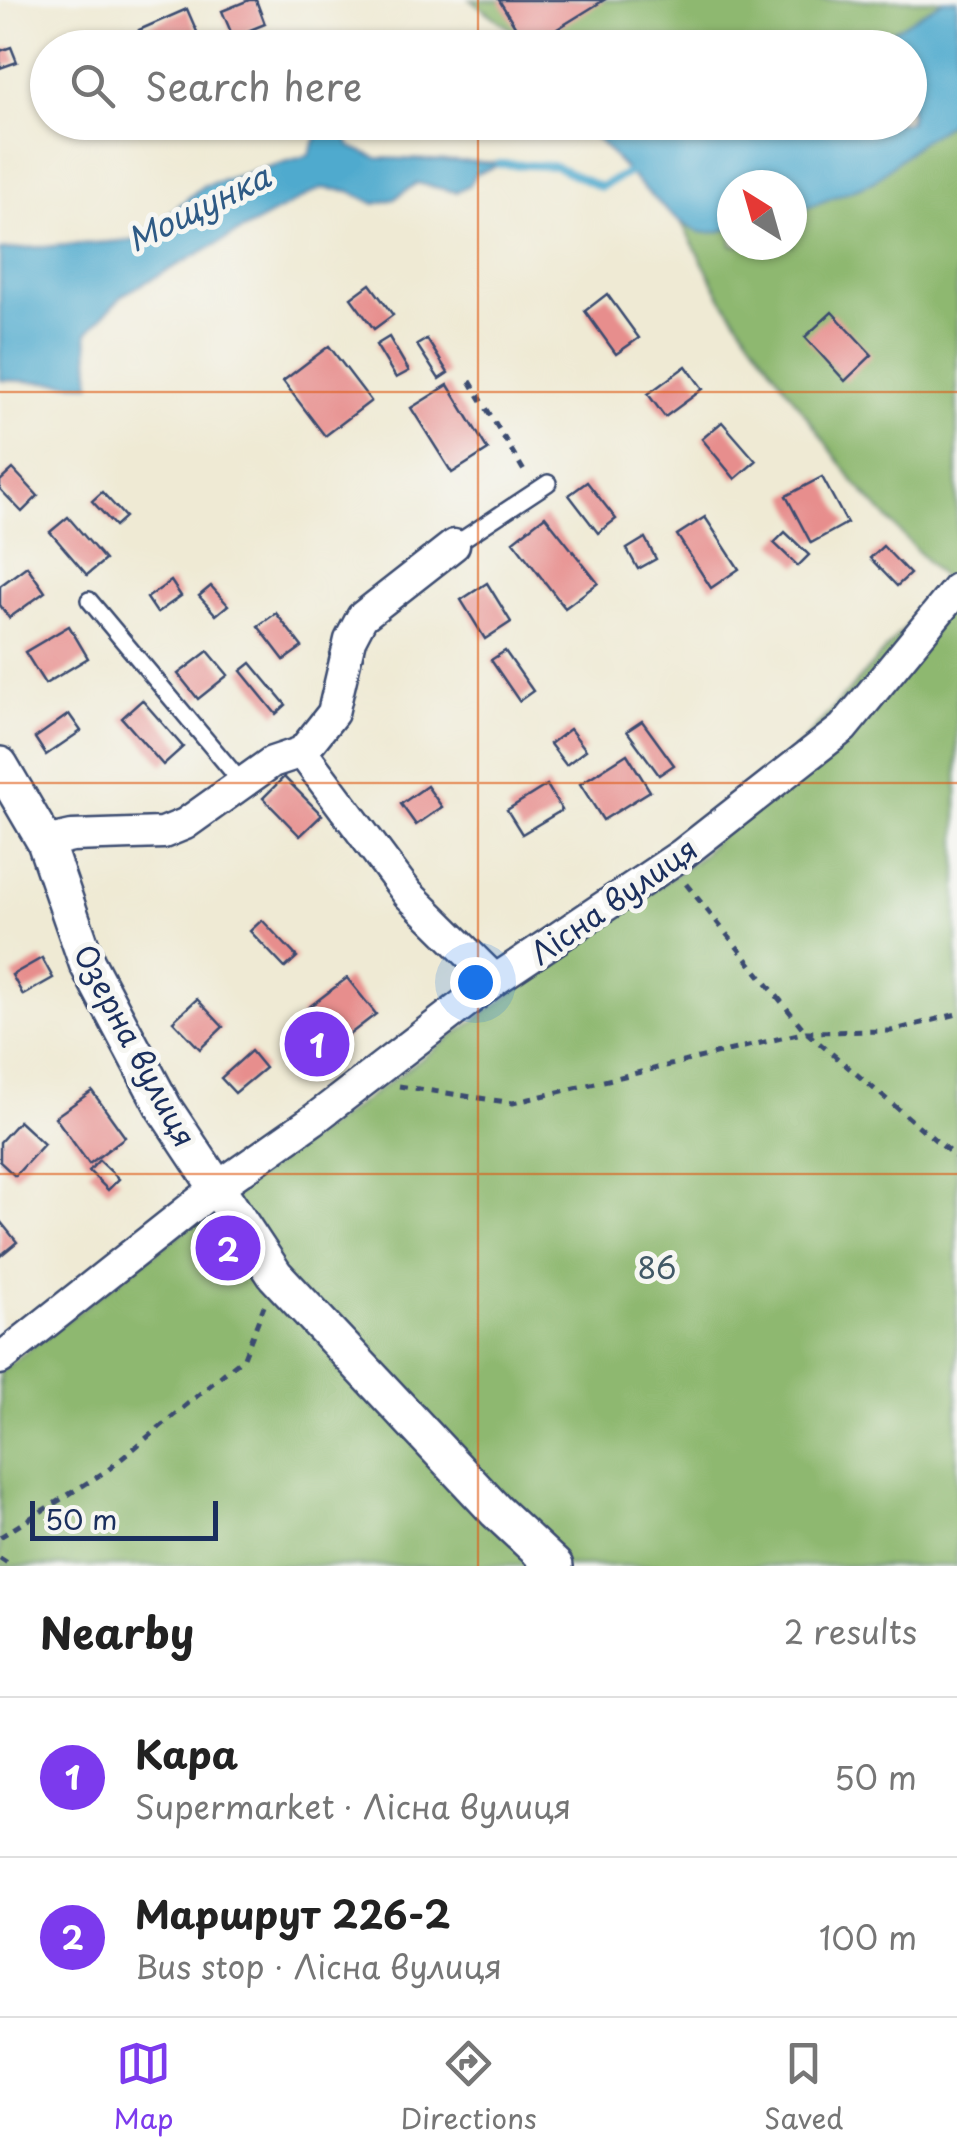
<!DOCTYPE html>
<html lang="en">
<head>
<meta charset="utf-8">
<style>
  body { margin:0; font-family:"Playpen Sans",sans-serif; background:#f6f6f6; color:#222 }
  .compass { position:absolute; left:717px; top:170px; width:90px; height:90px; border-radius:50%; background:#fff; box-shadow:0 2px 8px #0004; rotate:323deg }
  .scale { position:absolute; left:30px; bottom:25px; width:188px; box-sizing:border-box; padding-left:10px; border:5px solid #1b2f5e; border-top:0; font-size:28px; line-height:35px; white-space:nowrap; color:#1b2f5e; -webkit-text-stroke:8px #f6f6f2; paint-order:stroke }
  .you { position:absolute; left:475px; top:982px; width:35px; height:35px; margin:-25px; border:8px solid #fff; border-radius:50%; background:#1a73e8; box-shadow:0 0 0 15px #1a73e833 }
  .badge { display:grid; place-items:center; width:65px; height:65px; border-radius:50%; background:#7c3aed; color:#fff; font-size:32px; font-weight:700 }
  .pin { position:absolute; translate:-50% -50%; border:5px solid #fff; box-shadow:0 2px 10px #0006 }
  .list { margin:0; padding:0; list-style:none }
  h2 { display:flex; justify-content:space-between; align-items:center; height:130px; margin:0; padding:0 40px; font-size:42px }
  h2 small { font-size:32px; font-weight:400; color:#767676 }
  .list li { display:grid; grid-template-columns:65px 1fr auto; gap:30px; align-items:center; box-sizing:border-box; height:160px; padding:0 40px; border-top:2px solid #e0e0e0 }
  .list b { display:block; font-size:38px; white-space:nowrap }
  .list p { margin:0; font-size:32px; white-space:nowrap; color:#767676 }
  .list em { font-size:32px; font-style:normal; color:#767676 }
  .icon { flex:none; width:55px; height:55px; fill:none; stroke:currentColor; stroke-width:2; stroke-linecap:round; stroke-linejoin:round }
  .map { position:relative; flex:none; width:957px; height:1566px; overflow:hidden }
  .search { position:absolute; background:#fff; box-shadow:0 2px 8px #0004; left:30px; right:30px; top:30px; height:110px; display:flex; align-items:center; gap:25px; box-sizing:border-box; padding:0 35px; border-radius:55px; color:#767676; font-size:38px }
  .sheet { height:450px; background:#fff }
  nav { display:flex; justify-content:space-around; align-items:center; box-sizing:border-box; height:140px; border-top:2px solid #e0e0e0; background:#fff; font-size:28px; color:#767676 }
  nav a { display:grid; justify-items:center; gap:5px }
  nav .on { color:#7c3aed }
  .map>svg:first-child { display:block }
  .forest { fill:#8eb86f; stroke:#547466; stroke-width:2.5; fill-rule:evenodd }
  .water { fill:#50aace; stroke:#366c96; stroke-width:2.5 }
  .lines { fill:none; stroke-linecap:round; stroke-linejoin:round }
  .stream { stroke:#50aace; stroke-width:8 }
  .building { fill:#e78e8d }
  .service-casing { stroke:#3b4b70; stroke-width:20 }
  .minor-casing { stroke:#3b4b70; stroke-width:35 }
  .tertiary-casing { stroke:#3b4b70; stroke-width:40 }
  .path { stroke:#3b4b70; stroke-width:5; stroke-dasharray:8 8; stroke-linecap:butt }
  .service { stroke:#fff; stroke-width:15 }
  .minor { stroke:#fff; stroke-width:30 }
  .tertiary { stroke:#fff; stroke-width:35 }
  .grid { fill:none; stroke:#de5710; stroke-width:2.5; stroke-opacity:0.55 }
  .labels { text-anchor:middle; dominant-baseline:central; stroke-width:10; stroke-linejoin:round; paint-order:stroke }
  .street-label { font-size:30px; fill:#1b2f5e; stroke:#f6f6f2 }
  .park-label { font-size:30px; fill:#415967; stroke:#f6f6f2 }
  .water-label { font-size:32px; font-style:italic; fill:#2e5a85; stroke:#f6f6f2 }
</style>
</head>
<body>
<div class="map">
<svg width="957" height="1566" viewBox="0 0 957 1566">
  <rect width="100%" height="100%" fill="#f6f6f2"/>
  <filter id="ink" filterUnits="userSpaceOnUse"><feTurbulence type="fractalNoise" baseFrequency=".01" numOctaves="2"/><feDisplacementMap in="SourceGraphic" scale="20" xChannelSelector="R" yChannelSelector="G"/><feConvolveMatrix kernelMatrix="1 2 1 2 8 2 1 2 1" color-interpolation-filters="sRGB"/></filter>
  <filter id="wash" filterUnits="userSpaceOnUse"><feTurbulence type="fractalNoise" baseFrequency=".0048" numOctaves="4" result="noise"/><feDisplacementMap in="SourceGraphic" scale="40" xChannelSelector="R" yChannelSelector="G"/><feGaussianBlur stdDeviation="2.25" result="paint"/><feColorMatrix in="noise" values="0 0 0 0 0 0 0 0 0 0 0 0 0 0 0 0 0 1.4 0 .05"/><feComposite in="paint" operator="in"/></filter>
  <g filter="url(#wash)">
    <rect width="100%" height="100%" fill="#efead4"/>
    <path class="forest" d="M471,0h486v1566h-957v-195l188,-143 513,-372 245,-274 -92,-100 -133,-185 -92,-174 281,-1v-74l-375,-1zM732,185h60v60h-60z"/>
    <g class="water">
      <path d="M944,0h13v119l-37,23 -47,40 -70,27 -11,3v-27h-60v43c-11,3 -21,6 -32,4 -27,-6 -95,-86 -118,-109l328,-1v-74l-44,-1z"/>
      <path d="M339,125l12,22 26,11 127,5 -29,11 -6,12 -13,6 -39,-9 -23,16 -19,5 -26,-13 -28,-3 -197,106 -37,39 4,51 -91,-4v-130l137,-10 66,-54 106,-31 11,-26z"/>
    </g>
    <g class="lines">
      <path class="stream" d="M499,164l56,2 45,21 36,-18"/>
    </g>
    <g id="blocks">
      <g class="building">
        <path d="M249,0h7l9,24 -32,13 -11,-26z"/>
        <path d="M499,0h105l-76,47z"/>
        <path d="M187,9l17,39h-57l-8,-18z"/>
        <path d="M11,47l6,15 -17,6v-17z"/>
        <path d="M48,77v36h-1l-10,-32z"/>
        <path d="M370,284l23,31 -19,14 -23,-31z"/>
        <path d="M607,294l32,44 -23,16 -31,-43z"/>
        <path d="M832,312l40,43 -27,26 -40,-44z"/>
        <path d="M389,337l20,34 -13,7 -20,-33z"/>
        <path d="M427,339l21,34 -9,6 -22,-34z"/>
        <path d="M329,346l42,55 -46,35 -42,-55z"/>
        <path d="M686,366l17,23 -38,28 -17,-23z"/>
        <path d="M448,385l40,65 -36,23 -41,-65z"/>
        <path d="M722,422l34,39 -21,18 -33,-40z"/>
        <path d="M13,469l25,27 -16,16 -22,-23v-8z"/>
        <path d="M822,477l25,46 -36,20 -25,-47z"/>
        <path d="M587,482l29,37 -18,14 -29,-38z"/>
        <path d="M102,492l23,25 -10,9 -23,-25z"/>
        <path d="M545,516l53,67 -33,25 -52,-67z"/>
        <path d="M68,517l37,43 -18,15 -37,-43z"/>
        <path d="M705,517l34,52 -28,19 -34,-53z"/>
        <path d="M785,532l24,23 -11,11 -24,-23z"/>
        <path d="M645,538l11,21 -18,10 -11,-20z"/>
        <path d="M883,546l27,28 -13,12 -27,-28z"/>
        <path d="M27,566l18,26 -36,26 -9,-13v-19z"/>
        <path d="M171,581l10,15 -24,17 -10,-15z"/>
        <path d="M487,583l24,39 -26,17 -24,-39z"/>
        <path d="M211,586l17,19 -12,10 -17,-19z"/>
        <path d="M276,613l26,34 -18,13 -26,-34z"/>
        <path d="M69,626l19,32 -43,26 -20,-32z"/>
        <path d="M208,651l20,24 -30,24 -20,-25z"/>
        <path d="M505,651l28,40 -14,10 -28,-41z"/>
        <path d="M251,663l35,42 -10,9 -35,-43z"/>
        <path d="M142,700l41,47 -20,18 -41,-47z"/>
        <path d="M69,714l12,17 -35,24 -11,-17z"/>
        <path d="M642,721l32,44 -15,10 -32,-44z"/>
        <path d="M570,729l16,21 -20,15 -16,-21z"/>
        <path d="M627,754l23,37 -47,29 -23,-36z"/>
        <path d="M284,777l38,38 -22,21 -37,-38z"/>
        <path d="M547,785l15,25 -40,24 -15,-24z"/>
        <path d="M427,786l15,21 -26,18 -15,-21z"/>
        <path d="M262,920l35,37 -12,11 -35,-37z"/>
        <path d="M42,958l11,20 -30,17 -11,-20z"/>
        <path d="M347,978l29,36 -48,37 -28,-37z"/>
        <path d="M197,999l26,28 -23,22 -27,-28z"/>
        <path d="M251,1051l14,17 -30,25 -14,-15z"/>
        <path d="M92,1091l33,46 -36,27 -34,-47z"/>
        <path d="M19,1121l25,23 -29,32 -15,-14v-20z"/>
        <path d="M99,1160l20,19 -11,11 -19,-19z"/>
        <path d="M0,1221l17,21 -17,14z"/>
      </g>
    </g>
  </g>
  <g filter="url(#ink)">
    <use href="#blocks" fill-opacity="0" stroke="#3b4b70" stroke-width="2.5"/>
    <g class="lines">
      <g class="service-casing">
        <g id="service">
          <path d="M454,545l94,-62"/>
          <path d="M89,600l153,183"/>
        </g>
      </g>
      <g class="minor-casing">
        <g id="minor">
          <path d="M302,752l106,142 87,86"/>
          <path d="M45,842l27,-6 91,-3 22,-9 87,-62 30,-10 31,-39 17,-73 12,-23 92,-72"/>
          <path d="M0,1359l216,-171 97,-68 182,-140 186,-125 162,-127 114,-139"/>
        </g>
      </g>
      <g class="tertiary-casing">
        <path id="tertiary" d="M0,765l45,77 42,121 77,145 111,167 221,236 59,55"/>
      </g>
      <g class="path">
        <path d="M470,381l57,95"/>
        <path d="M686,884l120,148 151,126"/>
        <path d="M399,1086l114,17 293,-71 85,-1 66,-17"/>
        <path d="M0,1537l108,-67 136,-113 20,-51"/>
        <path d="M0,1558l12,8"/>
      </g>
      <use href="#service" class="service"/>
      <use href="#minor" class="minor"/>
      <use href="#tertiary" class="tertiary"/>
    </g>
  </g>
  <path class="grid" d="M478,0v48M478,122v1444M0,392h957M0,783h957M0,1174h957"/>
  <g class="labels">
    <g class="street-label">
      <text transform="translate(613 900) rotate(-35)">Лісна вулиця</text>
      <text transform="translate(136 1045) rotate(62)">Озерна вулиця</text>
    </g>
    <g class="park-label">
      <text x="657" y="1266">86</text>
    </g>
    <g class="water-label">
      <text transform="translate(198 207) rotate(-26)">Мощунка</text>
    </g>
  </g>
</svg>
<svg class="compass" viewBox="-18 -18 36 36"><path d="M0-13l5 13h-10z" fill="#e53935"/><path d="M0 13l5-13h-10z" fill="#767676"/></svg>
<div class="scale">50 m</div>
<div class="you"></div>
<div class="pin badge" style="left:317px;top:1044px">1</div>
<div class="pin badge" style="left:228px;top:1248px">2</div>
<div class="search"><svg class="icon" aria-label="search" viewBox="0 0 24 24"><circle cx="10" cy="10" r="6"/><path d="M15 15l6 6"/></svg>Search here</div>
</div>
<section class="sheet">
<h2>Nearby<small>2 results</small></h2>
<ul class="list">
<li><span class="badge">1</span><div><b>Кара</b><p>Supermarket · Лісна вулиця</p></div><em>50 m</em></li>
<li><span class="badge">2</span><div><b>Маршрут 226-2</b><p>Bus stop · Лісна вулиця</p></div><em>100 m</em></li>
</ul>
</section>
<nav>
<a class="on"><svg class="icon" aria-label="map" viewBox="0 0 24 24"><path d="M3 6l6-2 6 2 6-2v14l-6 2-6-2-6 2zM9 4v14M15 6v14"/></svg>Map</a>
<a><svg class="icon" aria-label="directions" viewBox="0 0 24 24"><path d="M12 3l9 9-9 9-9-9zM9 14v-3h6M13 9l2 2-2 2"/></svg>Directions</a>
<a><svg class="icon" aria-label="saved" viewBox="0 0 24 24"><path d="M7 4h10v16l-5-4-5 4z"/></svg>Saved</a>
</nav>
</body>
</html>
